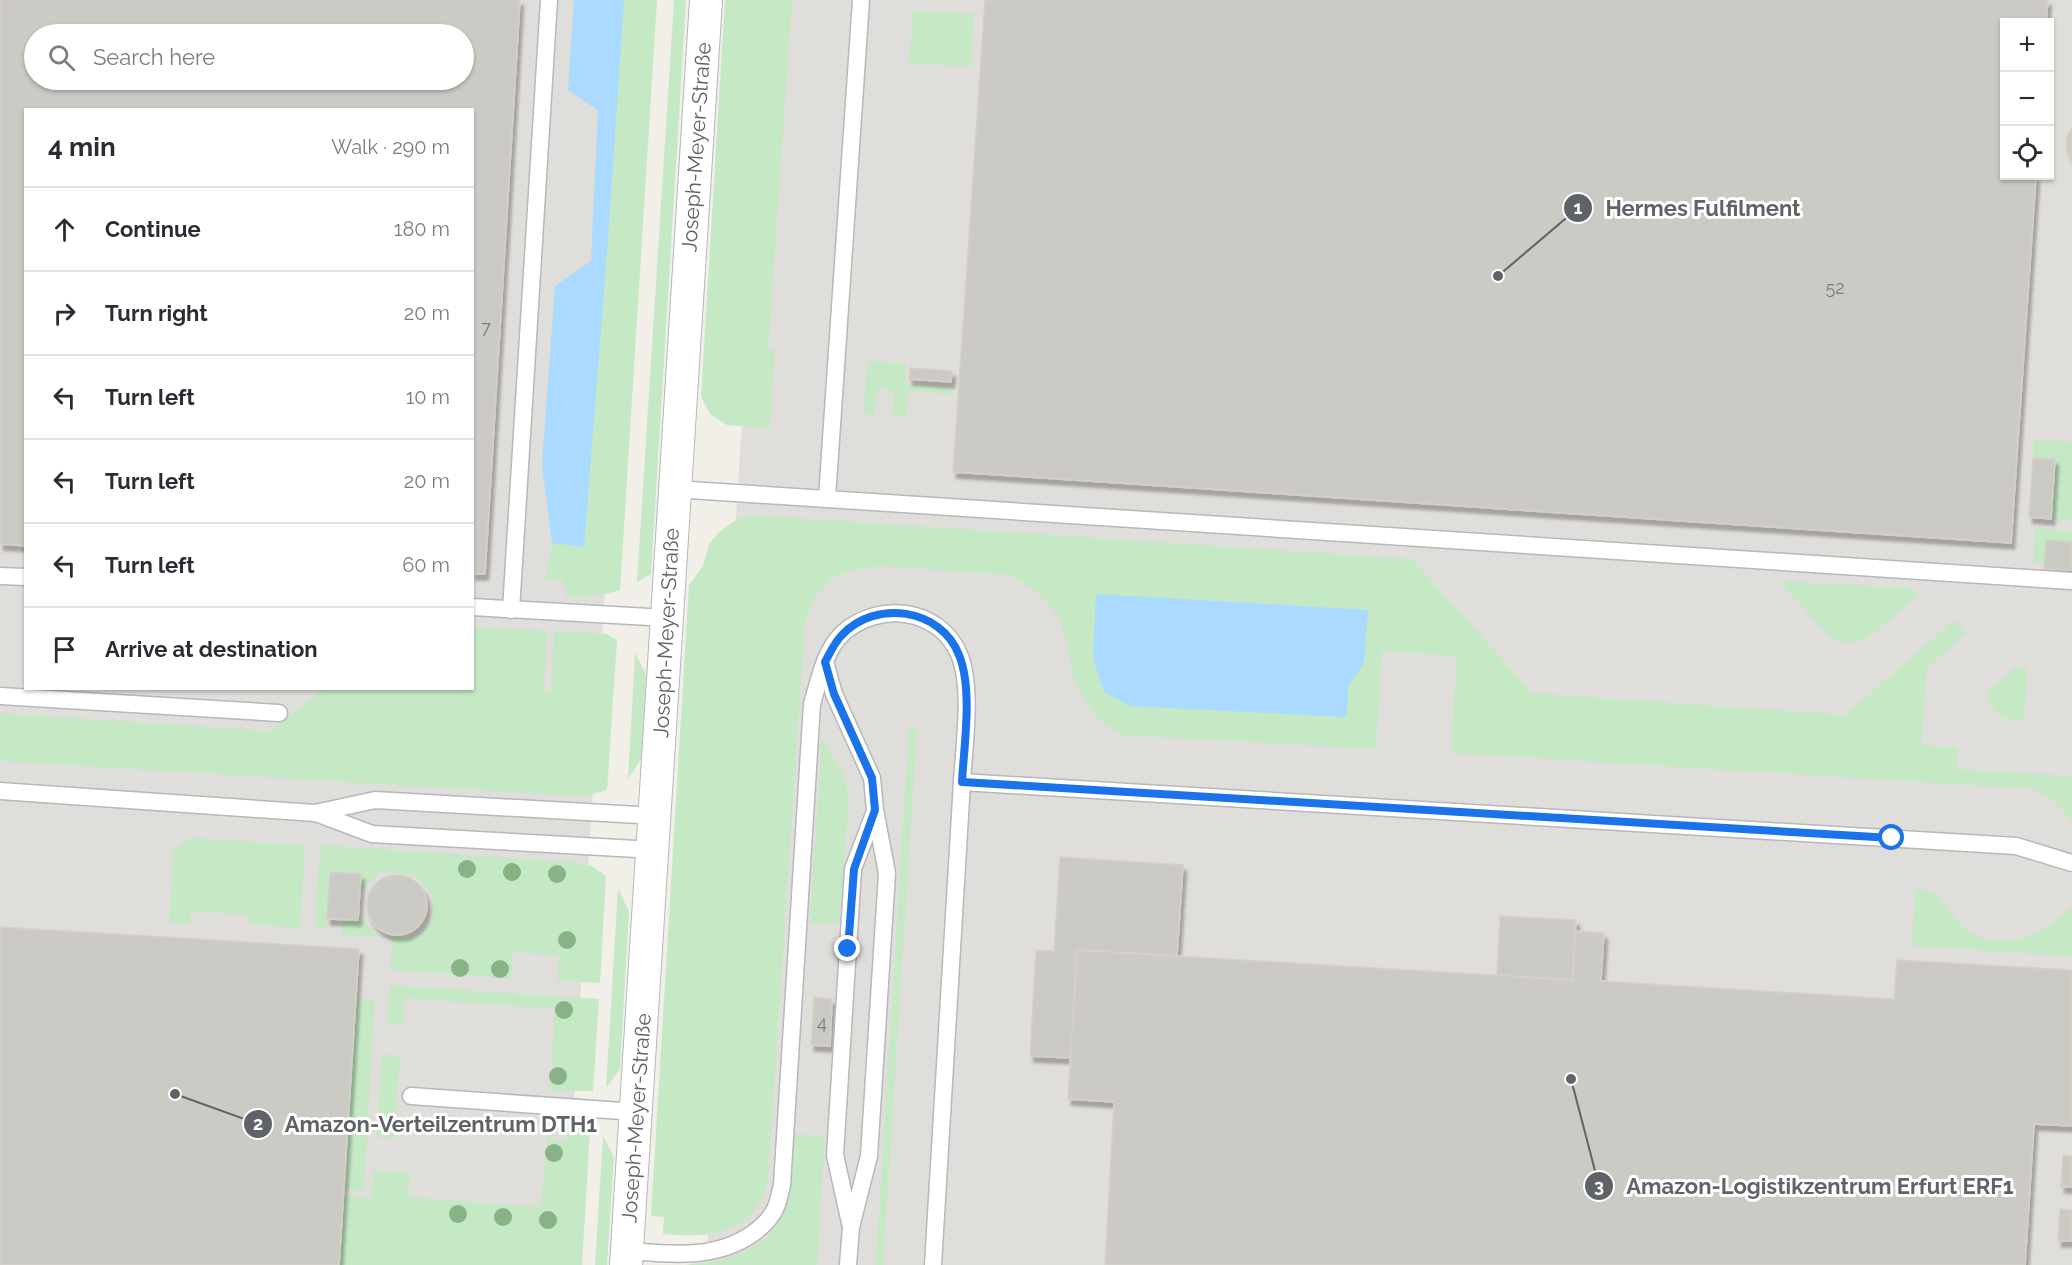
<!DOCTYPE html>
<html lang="en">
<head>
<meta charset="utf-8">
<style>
  body { margin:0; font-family:Raleway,sans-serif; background:#f2f2f3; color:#2b2b33 }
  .controls { position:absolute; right:18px; top:18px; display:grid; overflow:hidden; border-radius:0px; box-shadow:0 2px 4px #0004 }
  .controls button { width:54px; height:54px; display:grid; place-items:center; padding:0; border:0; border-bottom:2px solid #e1e1e2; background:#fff; color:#2b2b33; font:30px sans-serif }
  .stop { position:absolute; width:18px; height:18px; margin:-14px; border:4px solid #1a73e8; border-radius:50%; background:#fff }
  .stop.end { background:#1a73e8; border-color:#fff; box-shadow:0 2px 6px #0008 }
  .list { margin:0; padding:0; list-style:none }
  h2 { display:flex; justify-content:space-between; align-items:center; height:78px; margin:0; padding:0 24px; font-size:26px }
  h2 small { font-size:20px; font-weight:400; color:#7c7c81 }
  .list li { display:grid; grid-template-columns:39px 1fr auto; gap:18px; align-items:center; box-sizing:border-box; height:84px; padding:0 24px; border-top:2px solid #e1e1e2 }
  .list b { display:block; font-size:22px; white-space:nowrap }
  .list em { font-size:20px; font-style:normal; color:#7c7c81 }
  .icon { flex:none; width:33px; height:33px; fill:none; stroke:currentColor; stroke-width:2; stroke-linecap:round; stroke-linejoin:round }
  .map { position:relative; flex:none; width:2072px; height:1265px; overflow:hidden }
  .search { position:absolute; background:#fff; box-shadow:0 2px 4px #0004; left:24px; top:24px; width:450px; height:66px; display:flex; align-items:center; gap:15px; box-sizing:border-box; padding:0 21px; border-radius:33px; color:#7c7c81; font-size:22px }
  .panel { position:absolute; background:#fff; box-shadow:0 2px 4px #0004; left:24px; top:108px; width:450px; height:582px; border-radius:0px }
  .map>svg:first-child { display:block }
  .industrial { fill:#e0deda; fill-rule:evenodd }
  .green { fill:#c5e8c5 }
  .water { fill:#aadaff }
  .building { fill:#cccac5; stroke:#d6d1c6; stroke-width:1.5; fill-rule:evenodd; filter:url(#shadow) }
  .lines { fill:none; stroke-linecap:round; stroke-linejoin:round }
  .lane-casing { stroke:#b5b8bc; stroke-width:19 }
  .street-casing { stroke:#b5b8bc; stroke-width:34 }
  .lane { stroke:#fff; stroke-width:16 }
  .street { stroke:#fff; stroke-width:32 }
  .tree { fill:#89b387 }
  .route { stroke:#1a73e8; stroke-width:8 }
  .labels { text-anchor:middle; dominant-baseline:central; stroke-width:6; stroke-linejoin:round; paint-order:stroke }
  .number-label { font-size:18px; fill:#7a7d7f }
  .street-label { font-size:21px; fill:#5f6368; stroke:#fff }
  .leader { fill:none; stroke:#5f6368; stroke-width:2 }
  .callout-dot { fill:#5f6368; stroke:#fff; stroke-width:2 }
  .mark-label { font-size:18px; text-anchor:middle; font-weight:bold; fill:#fff }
  .callout-label { font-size:22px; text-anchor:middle; font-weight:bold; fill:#5f6368; stroke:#fff; stroke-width:6; stroke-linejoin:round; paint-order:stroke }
</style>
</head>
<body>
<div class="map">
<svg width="2072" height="1265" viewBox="0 0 2072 1265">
  <defs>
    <filter id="shadow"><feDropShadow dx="3.5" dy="6" stdDeviation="1.5" flood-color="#0004"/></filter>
  </defs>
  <rect width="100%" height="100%" fill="#f1efe8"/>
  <g class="industrial">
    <path d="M0,0h641l-77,1265h-564zM34,34h430v46h-430zM26,110h446v578h-446z"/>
    <path d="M770,0h1302v1265h-1366l43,-702 -16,-2zM2004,22h46v154h-46z"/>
  </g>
  <g class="green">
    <path d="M574,0h83l-37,590c-19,6 -34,7 -54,7l1,-10 -5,-1 1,-6h-18l7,-37 -10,-78 13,-179 36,-25 7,-151 -30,-20z"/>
    <path d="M674,0h12l-35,574 -14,8z"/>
    <path d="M725,0h67l-24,349 7,1 -5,78 -43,-3 -16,-10 -10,-18z"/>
    <path d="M913,10l61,4 -3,53 -62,-4z"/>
    <path d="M867,361l39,2 -1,21 46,3 -1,7 -42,-3 -2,26 -13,-1 1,-25 -17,-2 -3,26 -10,-1z"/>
    <path d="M2034,440l38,2v79l-21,-2 4,-59 -22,-2z"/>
    <path d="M752,515l660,44 120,134 313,22 109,-95 12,14 -39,34 -6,77 37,2 -1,22 115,7v45l-16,-18 -23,-14 -582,-36 6,-97 -75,-5 -6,98 -254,-14 -21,-13 -16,-22 -12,-22 -5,-32 -9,-29 -22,-25 -27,-17 -133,-9 -22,4 -23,8 -16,18 -11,24 -36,542c-1,9 -1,20 -4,28 -16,46 -61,48 -102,44l1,-17 -13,-1 38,-631 14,-19 6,-22 11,-13 16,-11z"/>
    <path d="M2035,528l37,3v11l-26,-2 -2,23 -11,-1z"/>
    <path d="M1779,581l131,7 8,8 -53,44 -17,3 -18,-6z"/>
    <path d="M473,627l74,4 -3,60h7l3,-60 52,3 11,6 -10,150 -17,5 -15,1 -575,-35v-48l271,18 51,-42 150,-1z"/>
    <path d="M635,653l11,21 -5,85 -13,20z"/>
    <path d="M2016,667l11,1 -3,52 -19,-1 -17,-16 1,-13z"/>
    <path d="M909,727h8l-34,538h-7z"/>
    <path d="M822,737l20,35 7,25 -10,127 -29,-1z"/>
    <path d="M193,838l112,7 -5,83 -51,-4v-9l-58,-4 -2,13 -20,-1 4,-69 6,-10z"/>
    <path d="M320,845l250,17 22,4 14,10 -6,107 -43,-2 2,-26 -46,-3 -2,26 -121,-8 2,-32 -51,-3 1,-16 16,1v-7l19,22 38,3 17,-19v-25l-17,-20 -34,-2 -21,20v-18l-30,-2 -4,58 -11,-2z"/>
    <path d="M618,889l11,22 -9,158 -14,19z"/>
    <path d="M1915,889c32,1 27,18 45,35 35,34 83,12 112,-17v49l-160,-10z"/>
    <path d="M390,985l209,14 -6,92h-43l5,-82 -150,-11 -2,26 -16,-1z"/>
    <path d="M356,999l19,1 -11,191 -20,-1z"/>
    <path d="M382,1054l18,2 -6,83 -18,-2z"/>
    <path d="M548,1123h5l-1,17h14l1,-14 23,3 -8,136h-243l5,-69 28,2 2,-28 36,2 -2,25 133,10z"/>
    <path d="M794,1134l31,2 -8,129h-131c14,-3 29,-2 42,-7 66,-21 64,-66 66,-124z"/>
    <path d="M603,1136l11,21 -7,108h-12z"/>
  </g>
  <g class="water">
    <path d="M574,0h50l-16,239 -24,308 -32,-4 -10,-78 13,-179 36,-25 7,-151 -30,-20z"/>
    <path d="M1096,594l272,16 -4,53 -15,22 -3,32 -216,-11 -26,-14 -11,-34z"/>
  </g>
  <g class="building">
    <path d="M0,0h520l-35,574h-13v-464h-446v436l-26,-2zM34,34h430v46h-430z"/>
    <path d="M985,0h1063l-2,22h-42v154h32l-25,367 -1058,-71z"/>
    <path d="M2072,128v34l-6,-13 1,-12z"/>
    <path d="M910,368l42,3 -1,11 -42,-3z"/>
    <path d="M2033,458l22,1 -4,60 -22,-2z"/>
    <path d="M2046,540l26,2v28l-28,-1z"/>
    <path d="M1060,857l123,8 -6,91 -100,-6 -6,108 -41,-2 6,-106 18,1z"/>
    <path d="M330,872l31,2 -3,46 -31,-1z"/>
    <circle cx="397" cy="905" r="30"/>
    <path d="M1500,916l76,4 -3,60 -76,-5z"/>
    <path d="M0,927l359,22 -20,316h-339z"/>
    <path d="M1575,931l29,2 -3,48 293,18 3,-39 175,10v156l-38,-2 -9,141h-920l9,-163 -46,-3 9,-149 496,30z"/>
    <path d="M814,997l18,2 -2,47 -19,-1z"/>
    <path d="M2063,1155l9,1v31h-11z"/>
    <path d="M2060,1209l12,1v31h-14z"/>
  </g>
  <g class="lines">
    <g class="lane-casing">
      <g id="lane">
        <path d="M675,489l1397,92"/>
        <path d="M827,498l34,-498"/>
        <path d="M0,576l26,1"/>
        <path d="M472,607l195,11"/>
        <path d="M511,610l38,-610"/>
        <path d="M825,662l9,32 38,84 3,32 12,63 -18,283 -18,71 -3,38"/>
        <path d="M0,696l279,17"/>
        <path d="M0,791l315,22 60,-13 281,16"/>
        <path d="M316,813l56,21 282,16"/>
        <path d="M411,1096l225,16"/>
        <path d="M850,1223l-15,-68 18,-286 22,-58"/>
        <path d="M627,1251c43,3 88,9 125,-17 10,-7 19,-15 24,-27 3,-7 4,-15 6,-22l30,-481c7,-23 12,-53 31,-71 36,-32 96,-25 116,21 14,33 5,91 3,128"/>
        <path d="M933,1265l29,-483 1054,64 56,17"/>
      </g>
    </g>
    <g class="street-casing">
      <path id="street" d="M626,1265l80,-1265"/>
    </g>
    <use href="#lane" class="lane"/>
    <use href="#street" class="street"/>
  </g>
  <g class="tree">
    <circle cx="467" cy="869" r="9"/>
    <circle cx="512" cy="872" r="9"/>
    <circle cx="557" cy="874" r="9"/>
    <circle cx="567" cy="940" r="9"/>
    <circle cx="460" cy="968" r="9"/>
    <circle cx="500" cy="969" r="9"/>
    <circle cx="564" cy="1010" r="9"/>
    <circle cx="558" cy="1076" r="9"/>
    <circle cx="554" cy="1153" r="9"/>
    <circle cx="458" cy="1214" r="9"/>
    <circle cx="503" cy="1217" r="9"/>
    <circle cx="548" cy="1220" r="9"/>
  </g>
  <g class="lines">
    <path class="route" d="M848,949l6,-80 21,-59 -3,-32 -38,-84 -9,-32c5,-9 9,-19 17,-27 33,-36 99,-27 117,20 14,34 5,90 3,127l930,56"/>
  </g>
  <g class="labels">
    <g class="number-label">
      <text x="1835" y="287">52</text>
      <text x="486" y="327">7</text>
      <text x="822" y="1022">4</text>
    </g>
    <g class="street-label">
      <text transform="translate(696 147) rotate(-86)">Joseph-Meyer-Straße</text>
      <text transform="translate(666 633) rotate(-87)">Joseph-Meyer-Straße</text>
      <text transform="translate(636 1118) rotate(-86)">Joseph-Meyer-Straße</text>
    </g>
  </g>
  <path class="leader" d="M1498 276L1578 208M175 1094L258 1124M1571 1079L1599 1186"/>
  <g class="callout-dot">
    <circle cx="1498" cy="276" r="6"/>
    <circle cx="175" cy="1094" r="6"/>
    <circle cx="1571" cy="1079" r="6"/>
    <circle cx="1578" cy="208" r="15"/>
    <circle cx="258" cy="1124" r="15"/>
    <circle cx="1599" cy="1186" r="15"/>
  </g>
  <g class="mark-label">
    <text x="1578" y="214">1</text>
    <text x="258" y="1130">2</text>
    <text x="1599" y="1192">3</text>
  </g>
  <g class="callout-label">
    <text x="1703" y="216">Hermes Fulfilment</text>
    <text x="441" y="1132">Amazon-Verteilzentrum DTH1</text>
    <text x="1820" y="1194">Amazon-Logistikzentrum Erfurt ERF1</text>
  </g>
</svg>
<div class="controls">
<button>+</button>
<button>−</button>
<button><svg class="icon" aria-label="locate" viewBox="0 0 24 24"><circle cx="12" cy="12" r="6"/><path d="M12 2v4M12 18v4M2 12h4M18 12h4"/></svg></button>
</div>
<div class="stop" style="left:1892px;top:838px"></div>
<div class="stop end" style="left:848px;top:949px"></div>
<div class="search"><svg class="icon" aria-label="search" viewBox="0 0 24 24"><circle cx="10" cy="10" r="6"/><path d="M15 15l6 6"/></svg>Search here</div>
<section class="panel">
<h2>4 min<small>Walk · 290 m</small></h2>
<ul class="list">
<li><svg class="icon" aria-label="ahead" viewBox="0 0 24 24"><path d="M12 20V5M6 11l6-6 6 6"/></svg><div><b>Continue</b></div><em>180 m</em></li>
<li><svg class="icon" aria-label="right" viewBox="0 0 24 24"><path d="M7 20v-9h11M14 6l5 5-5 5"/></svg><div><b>Turn right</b></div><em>20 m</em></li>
<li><svg class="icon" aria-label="left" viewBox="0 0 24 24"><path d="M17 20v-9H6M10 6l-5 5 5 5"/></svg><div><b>Turn left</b></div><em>10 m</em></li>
<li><svg class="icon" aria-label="left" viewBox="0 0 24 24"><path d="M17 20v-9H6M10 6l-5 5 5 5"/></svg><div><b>Turn left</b></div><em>20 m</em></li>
<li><svg class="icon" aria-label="left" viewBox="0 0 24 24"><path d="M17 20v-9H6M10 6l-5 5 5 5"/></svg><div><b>Turn left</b></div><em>60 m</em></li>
<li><svg class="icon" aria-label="arrive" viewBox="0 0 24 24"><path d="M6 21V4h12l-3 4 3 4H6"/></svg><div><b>Arrive at destination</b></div></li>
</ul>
</section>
</div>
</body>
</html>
